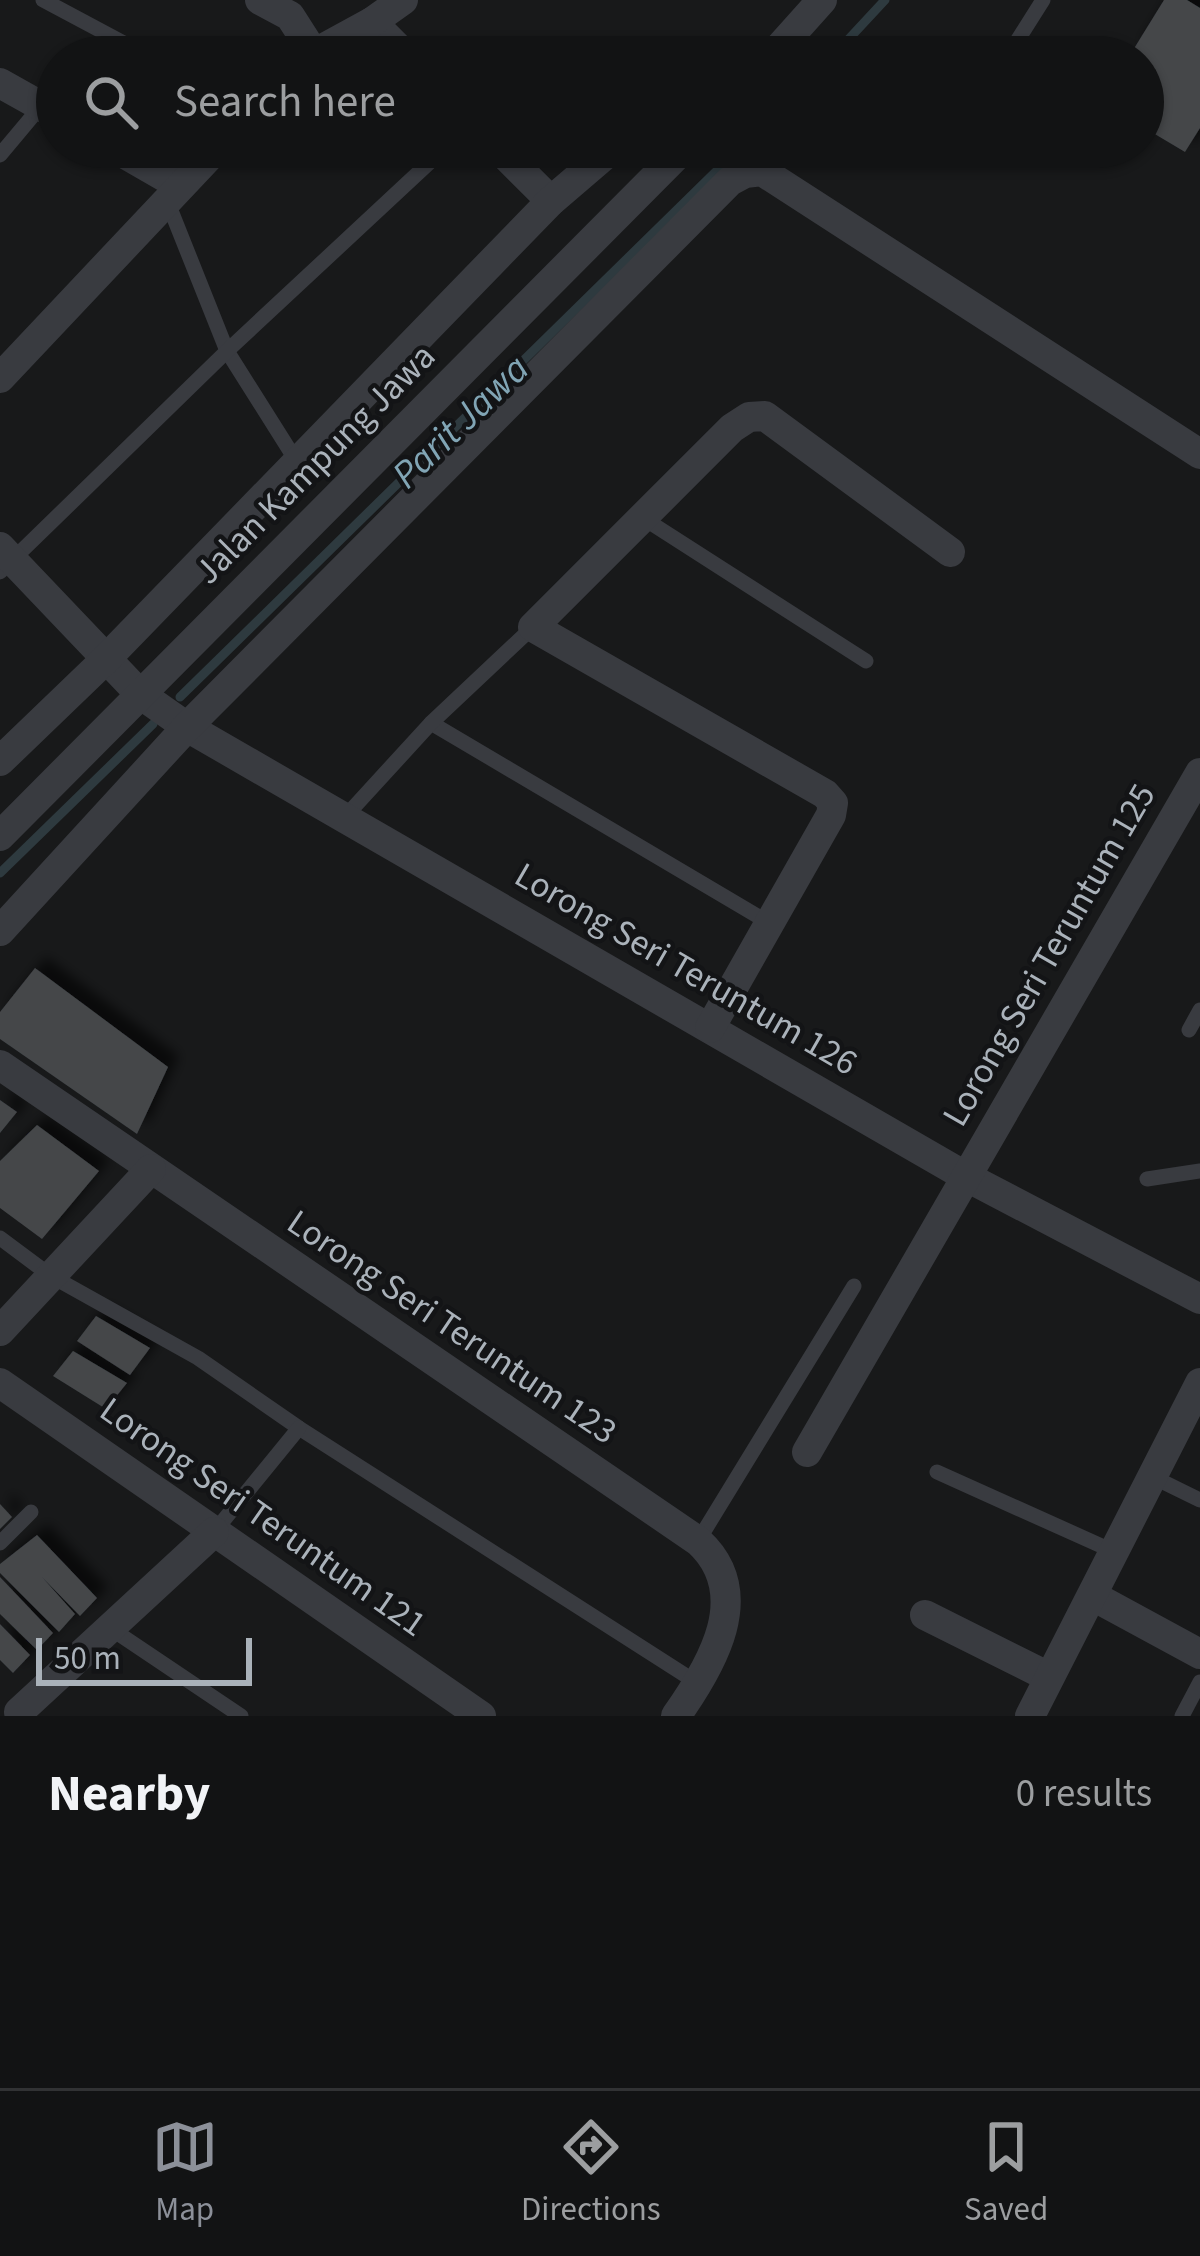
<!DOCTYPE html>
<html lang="en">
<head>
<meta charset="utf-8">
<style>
  body { margin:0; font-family:"Source Sans 3",sans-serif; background:#1b1c1d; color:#f1f3f6 }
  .scale { position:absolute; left:36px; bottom:30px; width:216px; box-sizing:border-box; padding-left:12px; border:6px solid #aab2ba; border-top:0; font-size:33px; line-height:42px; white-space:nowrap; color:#aab2ba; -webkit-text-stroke:9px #131416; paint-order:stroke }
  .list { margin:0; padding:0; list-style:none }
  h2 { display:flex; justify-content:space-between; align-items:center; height:156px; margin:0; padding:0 48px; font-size:51px }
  h2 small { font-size:39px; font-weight:400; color:#9c9ea0 }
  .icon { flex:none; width:66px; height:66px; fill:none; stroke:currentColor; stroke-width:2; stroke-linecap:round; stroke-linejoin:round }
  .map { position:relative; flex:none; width:1200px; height:1716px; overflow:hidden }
  .search { position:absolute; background:#121314; box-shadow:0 3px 9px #0004; left:36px; right:36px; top:36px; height:132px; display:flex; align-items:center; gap:30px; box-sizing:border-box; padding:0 42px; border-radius:66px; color:#9c9ea0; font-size:45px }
  .sheet { height:372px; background:#121314 }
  nav { display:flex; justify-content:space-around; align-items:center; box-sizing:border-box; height:168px; border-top:3px solid #313234; background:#121314; font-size:33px; color:#9c9ea0 }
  nav a { display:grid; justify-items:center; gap:6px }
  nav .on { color:#8c9099 }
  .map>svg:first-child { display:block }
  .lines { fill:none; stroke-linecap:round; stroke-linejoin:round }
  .stream { stroke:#2e3a3f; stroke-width:9 }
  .building { fill:#44474a; filter:url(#shadow) }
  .lane { stroke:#393b40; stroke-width:15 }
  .street { stroke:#393b40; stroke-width:30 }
  .labels { text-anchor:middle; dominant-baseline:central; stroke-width:9; stroke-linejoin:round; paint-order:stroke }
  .street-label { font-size:36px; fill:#aab2ba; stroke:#131416 }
  .water-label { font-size:39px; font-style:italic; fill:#81a5b5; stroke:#131416 }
</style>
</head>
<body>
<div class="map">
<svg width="1200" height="1716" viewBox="0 0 1200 1716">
  <defs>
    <filter id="shadow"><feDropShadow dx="11" dy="-11" stdDeviation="6" flood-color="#0009"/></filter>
  </defs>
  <rect width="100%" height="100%" fill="#18191a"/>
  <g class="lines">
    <g class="stream">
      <path d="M832,57l53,-57"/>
      <path d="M180,697l561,-550"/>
      <path d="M0,873l153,-149"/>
    </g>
  </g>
  <g class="building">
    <path d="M1164,0h23l13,8v120l-15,24 -42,-25v-9l11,-18 -11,-8 13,-22 -13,-7v-6l-13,-2z"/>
    <path d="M35,968l133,99 -31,67 -137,-95v-27z"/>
    <path d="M0,1100l17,12 -17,21z"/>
    <path d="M37,1125l62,46 -57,68 -42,-31v-47z"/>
    <path d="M96,1316l54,32 -20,27 -53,-34z"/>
    <path d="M73,1351l54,32 -21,26 -53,-33z"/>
    <path d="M0,1504l12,13 -12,12z"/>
    <path d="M37,1535l60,63 -17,18 -38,-39 33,37 -16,18 -59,-59v-9z"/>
    <path d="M0,1577l53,56 -16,17 -37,-36z"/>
    <path d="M0,1624l30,31 -17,18 -13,-13z"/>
  </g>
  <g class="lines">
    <g class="lane">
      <path d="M43,0l107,57"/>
      <path d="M1007,57l36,-57"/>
      <path d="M0,155l41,-49"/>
      <path d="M166,198l61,153 70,111"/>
      <path d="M643,518l223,143"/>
      <path d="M0,572l227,-221 219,-204"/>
      <path d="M431,723l340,201"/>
      <path d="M344,818l87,-95 102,-96"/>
      <path d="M1189,1030l11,-20"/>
      <path d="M1147,1179l53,-8"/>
      <path d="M0,1238l51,38 147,82 101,70 400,256"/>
      <path d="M937,1472l178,80"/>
      <path d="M1153,1477l47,23"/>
      <path d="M214,1532l85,-104"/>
      <path d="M698,1541l156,-255"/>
      <path d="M0,1543l31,-31"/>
      <path d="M110,1628l131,88"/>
      <path d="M1182,1716l18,-34"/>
    </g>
    <g class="street">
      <path d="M260,0l30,16 23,36"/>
      <path d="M372,22l35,35"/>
      <path d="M308,57l64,-35 31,-22"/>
      <path d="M771,57l51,-57"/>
      <path d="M0,83l57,32"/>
      <path d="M113,147l66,38"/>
      <path d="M497,147l54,54"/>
      <path d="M0,378l218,-231"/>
      <path d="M0,547l140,147 47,33 778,449 235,123"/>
      <path d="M0,761l105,-101 446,-459 63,-54"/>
      <path d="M0,836l685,-689"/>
      <path d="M0,931l187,-204 543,-546 15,-8 17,-2 438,283"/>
      <path d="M710,1028l121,-213 2,-12 -8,-9 -292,-167 199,-199 17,-11 16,-1 185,136"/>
      <path d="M0,1065l698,476c57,52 14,124 -22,175"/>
      <path d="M0,1331l151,-162"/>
      <path d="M0,1383l481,333"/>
      <path d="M807,1452l393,-679"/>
      <path d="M1093,1596l107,58"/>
      <path d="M925,1615l124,62"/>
      <path d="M19,1712l195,-180"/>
      <path d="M1030,1716l170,-333"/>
    </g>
  </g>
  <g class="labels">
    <g class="street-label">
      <text transform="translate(315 464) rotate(-45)">Jalan Kampung Jawa</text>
      <text transform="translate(1049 955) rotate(-60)">Lorong Seri Teruntum 125</text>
      <text transform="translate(686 969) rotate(30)">Lorong Seri Teruntum 126</text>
      <text transform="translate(452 1327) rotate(34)">Lorong Seri Teruntum 123</text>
      <text transform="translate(263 1517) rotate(35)">Lorong Seri Teruntum 121</text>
    </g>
    <g class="water-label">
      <text transform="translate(461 422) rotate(-44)">Parit Jawa</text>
    </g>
  </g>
</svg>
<div class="scale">50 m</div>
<div class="search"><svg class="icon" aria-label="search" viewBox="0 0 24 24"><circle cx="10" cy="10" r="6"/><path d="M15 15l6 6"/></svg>Search here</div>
</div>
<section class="sheet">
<h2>Nearby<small>0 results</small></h2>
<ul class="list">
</ul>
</section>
<nav>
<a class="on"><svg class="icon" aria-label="map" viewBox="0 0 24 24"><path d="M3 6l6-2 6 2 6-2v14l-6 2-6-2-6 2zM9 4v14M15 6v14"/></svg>Map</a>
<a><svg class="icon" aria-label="directions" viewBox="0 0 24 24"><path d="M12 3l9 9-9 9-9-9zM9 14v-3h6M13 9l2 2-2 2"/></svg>Directions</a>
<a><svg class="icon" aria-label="saved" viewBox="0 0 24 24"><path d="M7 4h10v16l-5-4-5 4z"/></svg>Saved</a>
</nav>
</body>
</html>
